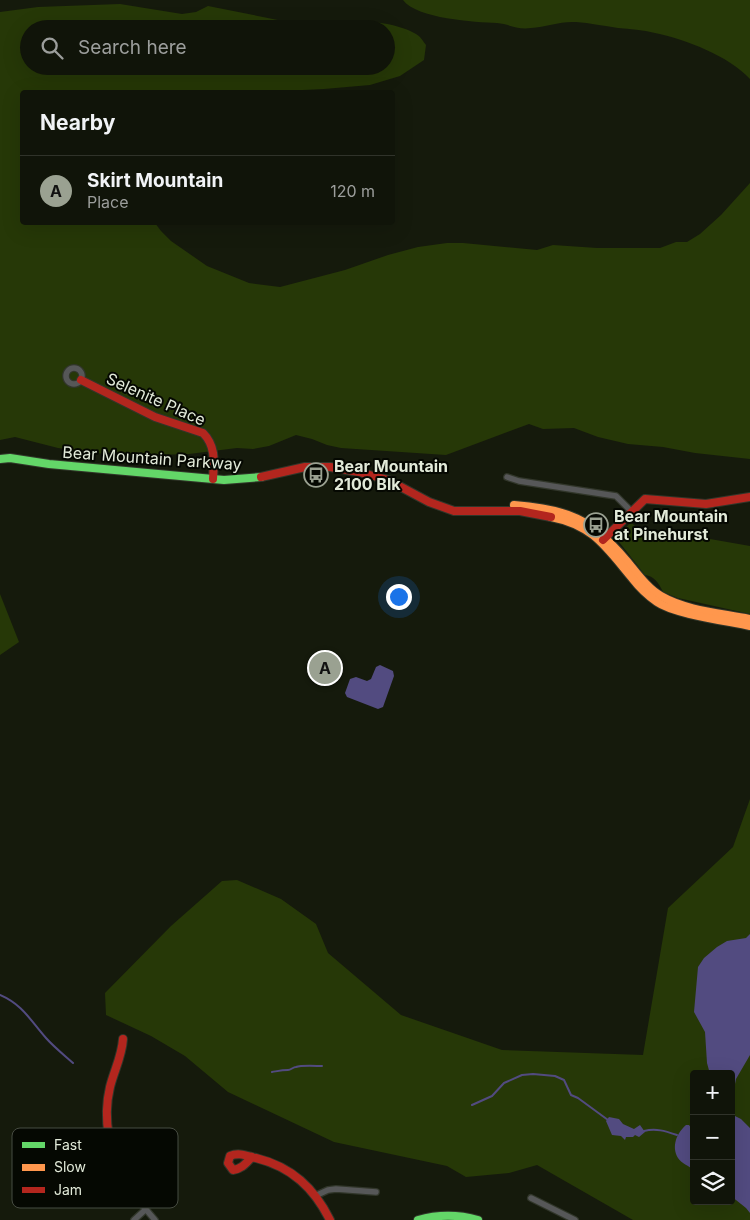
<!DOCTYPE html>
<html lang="en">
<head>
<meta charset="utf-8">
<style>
  body { margin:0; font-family:Inter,sans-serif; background:#1e2117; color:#f1f3f6 }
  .controls { position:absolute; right:15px; bottom:15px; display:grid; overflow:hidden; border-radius:5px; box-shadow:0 5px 20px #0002 }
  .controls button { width:45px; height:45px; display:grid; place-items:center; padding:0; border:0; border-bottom:1px solid #30332a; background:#101409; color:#f1f3f6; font:25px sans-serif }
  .you { position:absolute; left:398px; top:596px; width:18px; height:18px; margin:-12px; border:4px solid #fff; border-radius:50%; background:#1a73e8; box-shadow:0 0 0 8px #1a73e833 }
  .badge { display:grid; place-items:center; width:32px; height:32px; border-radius:50%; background:#9aa191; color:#111; font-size:16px; font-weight:700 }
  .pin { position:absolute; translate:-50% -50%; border:2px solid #fff; box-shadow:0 1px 5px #0006 }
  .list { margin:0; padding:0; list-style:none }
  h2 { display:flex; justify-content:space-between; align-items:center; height:65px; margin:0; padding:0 20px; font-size:21px }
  h2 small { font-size:16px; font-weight:400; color:#9c9e9c }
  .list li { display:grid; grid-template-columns:32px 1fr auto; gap:15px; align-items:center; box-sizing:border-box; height:70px; padding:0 20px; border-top:1px solid #30332a }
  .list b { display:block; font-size:19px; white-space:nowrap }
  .list p { margin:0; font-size:16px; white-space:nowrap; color:#9c9e9c }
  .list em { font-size:16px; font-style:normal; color:#9c9e9c }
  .icon { flex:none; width:28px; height:28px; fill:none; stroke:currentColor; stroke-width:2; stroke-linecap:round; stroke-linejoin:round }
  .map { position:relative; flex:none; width:750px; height:1220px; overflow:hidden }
  .search { position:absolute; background:#101409; box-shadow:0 5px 20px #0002; left:20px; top:20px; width:375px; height:55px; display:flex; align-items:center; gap:12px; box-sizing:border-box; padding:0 18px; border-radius:28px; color:#9c9e9c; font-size:19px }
  .panel { position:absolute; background:#101409; box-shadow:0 5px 20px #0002; left:20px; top:90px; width:375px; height:135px; border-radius:5px }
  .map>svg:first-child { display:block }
  .green { fill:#263807; fill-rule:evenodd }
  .water { fill:#524b80 }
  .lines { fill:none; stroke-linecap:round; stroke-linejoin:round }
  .stream { stroke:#524b80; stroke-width:2 }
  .street-casing { stroke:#31362a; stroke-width:8 }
  .fast-casing { stroke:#31362a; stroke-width:10 }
  .slow-casing { stroke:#31362a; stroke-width:10 }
  .jam-casing { stroke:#31362a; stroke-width:10 }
  .street { stroke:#565758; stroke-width:5.5 }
  .fast { stroke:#63d668; stroke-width:8 }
  .slow { stroke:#ff974d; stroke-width:8 }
  .jam { stroke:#b3261e; stroke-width:8 }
  .labels { text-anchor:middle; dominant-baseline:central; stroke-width:4; stroke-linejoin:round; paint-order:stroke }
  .street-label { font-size:16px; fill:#e2ead9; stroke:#050802 }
  .poi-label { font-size:16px; font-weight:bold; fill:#e2ead9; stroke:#050802; text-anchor:start }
  .key { fill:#050802; stroke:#474c42; stroke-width:1 }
  .key-label { font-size:14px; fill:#e2ead9 }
</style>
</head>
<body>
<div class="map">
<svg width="750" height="1220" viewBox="0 0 750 1220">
  <rect width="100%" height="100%" fill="#151a0c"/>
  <g class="green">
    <path d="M403,0h347v79c-21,-23 -65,-40 -95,-46 -12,-3 -25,-4 -37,-5 -14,-2 -28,-5 -42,-6 -16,-1 -30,5 -45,6 -14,2 -22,-4 -34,-5 -22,-1 -80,-4 -94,-23z"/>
    <path d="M120,4l62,10 14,-2 12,-6 90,18c31,-5 90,-7 118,10 4,2 7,7 10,11l-2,15 -24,16 -30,9 -46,4 -63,3h-239v130l133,1 6,8 10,10 36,25 42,17 31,4 65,-17 43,-15 30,-8 29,-4h16l74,7 16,-5 44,3h63l16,-6h11l13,-8 21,-19 29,-32v276l-55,-6 -32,-6 -35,-3 -30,-7 -24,-9 -31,1 -14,-5 -83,31 -105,-7 -14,-3 -15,-6 -16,-4 -27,11 -16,3 -16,-1 -48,6 -69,2 -62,-8 -43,-11 -15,3v-428l38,-5zM29,29h357v37h-357z"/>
    <path d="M631,522l12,12 50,2 57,10v68l-72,-16 -15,-6c-4,-9 -9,-16 -18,-17l-29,-37z"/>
    <path d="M0,594l19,48 -19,13z"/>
    <path d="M750,799v421h-117l-96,-55 -28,8 -43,4 -19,-11 -113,-24 -106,-50 -43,-36 -34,-20 -45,-21 -1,-22 66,-67 51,-45 15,-1 44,19 35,25 12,29 73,62 101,35 141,5 25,-147 65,-61zM694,1074h37v127h-37z"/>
  </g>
  <g class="water">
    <path d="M380,665l13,6 1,5 -11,31 -5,2 -31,-12 -2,-4 5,-14 6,-2 11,4 4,-2 5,-12z"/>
    <path d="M750,934v121l-14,24 -2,10 -3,2v-17h-21l-3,-11 -2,-31 -11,-20 4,-45 6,-9 13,-11 10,-6 19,-3z"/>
    <path d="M731,1114l10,5 9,9v85l-4,-5 -15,-12z"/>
    <path d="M609,1117l10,2 4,5 11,5 6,-4 5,7 -6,5 -4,-2 -2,2h-7l-1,3 -4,-4 -9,-1 -6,-14z"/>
    <path d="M686,1125h3l5,7v10l-3,6 3,7v15c-5,-4 -13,-7 -16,-12 -7,-12 -1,-25 8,-33z"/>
  </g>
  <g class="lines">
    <g class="stream">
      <path d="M0,995c23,10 30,25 46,43 8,9 18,17 27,25"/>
      <path d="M272,1072c6,-1 10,-2 16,-2 3,0 5,-3 8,-3 5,-2 20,-1 26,-1"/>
      <path d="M472,1105l20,-9 12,-13 18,-8 11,-1 22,2 9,4 7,15 7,3 30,22"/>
      <path d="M644,1131c12,-3 21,0 33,4"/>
    </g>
    <g class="street-casing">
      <g id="street">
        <circle cx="74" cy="376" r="8"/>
        <path d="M507,477l12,4 97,15 15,15"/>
        <circle cx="131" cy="1192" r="9"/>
        <path d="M317,1195l11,-5 8,-1 40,3"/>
        <path d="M531,1198l44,22"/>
        <path d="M137,1199l18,21"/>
        <path d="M134,1220l11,-10"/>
      </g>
    </g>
    <g class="fast-casing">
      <g id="fast">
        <path d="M0,459l10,-1 39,6 175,16 37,-3"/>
        <path d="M418,1220c21,-6 39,-6 60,0"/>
      </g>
    </g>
    <g class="slow-casing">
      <g id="slow">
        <path d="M514,505c54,4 77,14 112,55 11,13 21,28 35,36 26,15 60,17 89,23"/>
        <path d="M551,517c42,8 55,30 81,61 7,9 15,17 25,24 17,12 70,19 93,24"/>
      </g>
    </g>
    <g class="jam-casing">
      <g id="jam">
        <path d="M81,380l74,37 48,16c13,13 11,29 10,46"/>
        <path d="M261,477l44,-10h25l29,5 29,8 41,22 25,9h66l31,6"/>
        <path d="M603,540l42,-41 61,5 44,-7"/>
        <path d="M123,1039c-1,17 -9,32 -13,48 -8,33 0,68 16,97"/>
        <path d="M252,1157c-6,6 -10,12 -19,13l-5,-7 2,-7c9,-4 17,0 26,2 36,9 58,30 74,62"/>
      </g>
    </g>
    <use href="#street" class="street"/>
    <use href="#fast" class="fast"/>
    <use href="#slow" class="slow"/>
    <use href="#jam" class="jam"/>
  </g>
  <defs>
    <g id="bus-ring" transform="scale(1.25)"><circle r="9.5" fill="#050802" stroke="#9aa191" stroke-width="1.5"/><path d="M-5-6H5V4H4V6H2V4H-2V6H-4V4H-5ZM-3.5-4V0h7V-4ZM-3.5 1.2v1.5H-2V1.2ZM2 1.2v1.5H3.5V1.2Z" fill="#9aa191"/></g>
  </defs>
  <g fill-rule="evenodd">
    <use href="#bus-ring" x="316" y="475"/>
    <use href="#bus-ring" x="596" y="525"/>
  </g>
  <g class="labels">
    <g class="street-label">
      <text transform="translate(156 399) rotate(24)">Selenite Place</text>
      <text transform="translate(152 458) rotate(4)">Bear Mountain Parkway</text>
    </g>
    <g class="poi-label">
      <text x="334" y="466">Bear Mountain<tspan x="334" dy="18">2100 Blk</tspan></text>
      <text x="614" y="516">Bear Mountain<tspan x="614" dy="18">at Pinehurst</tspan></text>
    </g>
  </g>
  <rect x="12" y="1128" width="166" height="80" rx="8" class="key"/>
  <rect x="22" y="1142" width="23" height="6" fill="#63d668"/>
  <rect x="22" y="1164" width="23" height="7" fill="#ff974d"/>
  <rect x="22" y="1187" width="23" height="6" fill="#b3261e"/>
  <g class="key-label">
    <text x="54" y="1150">Fast</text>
    <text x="54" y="1172">Slow</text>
    <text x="54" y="1195">Jam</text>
  </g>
</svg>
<div class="controls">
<button>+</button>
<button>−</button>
<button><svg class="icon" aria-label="layers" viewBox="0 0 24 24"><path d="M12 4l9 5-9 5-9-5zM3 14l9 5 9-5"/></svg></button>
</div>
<div class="you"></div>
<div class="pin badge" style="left:325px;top:668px">A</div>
<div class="search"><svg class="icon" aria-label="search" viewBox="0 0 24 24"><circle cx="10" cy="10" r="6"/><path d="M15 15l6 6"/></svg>Search here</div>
<section class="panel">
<h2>Nearby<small></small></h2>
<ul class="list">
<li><span class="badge">A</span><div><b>Skirt Mountain</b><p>Place</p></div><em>120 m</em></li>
</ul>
</section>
</div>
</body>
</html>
